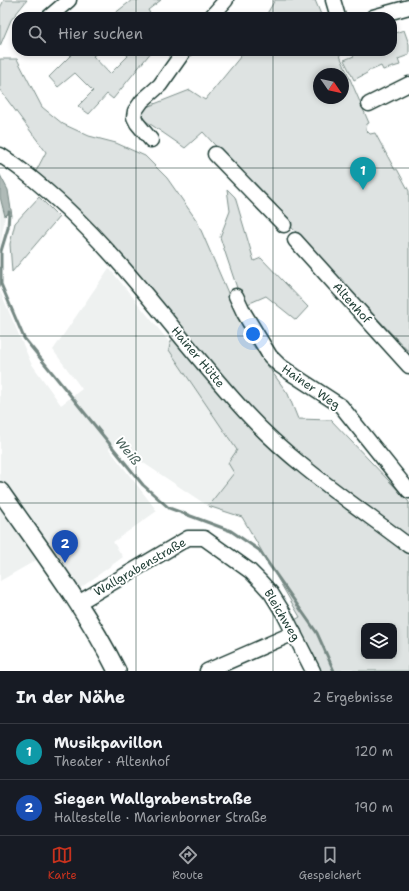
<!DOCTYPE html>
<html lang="de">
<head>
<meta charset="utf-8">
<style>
  body { margin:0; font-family:"Shantell Sans",sans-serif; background:#242831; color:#f1f3f6 }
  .controls { position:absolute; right:12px; bottom:12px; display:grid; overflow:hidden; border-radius:8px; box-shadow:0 2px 6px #0003 }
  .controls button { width:36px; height:36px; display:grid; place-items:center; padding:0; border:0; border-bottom:1px solid #363941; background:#171b24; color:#f1f3f6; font:20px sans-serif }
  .compass { position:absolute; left:313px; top:68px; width:36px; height:36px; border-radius:50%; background:#171b24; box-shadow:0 2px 6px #0003; rotate:124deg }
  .you { position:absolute; left:253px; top:334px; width:14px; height:14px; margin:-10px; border:3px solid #fff; border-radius:50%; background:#1a73e8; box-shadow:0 0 0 6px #1a73e833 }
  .badge { display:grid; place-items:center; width:26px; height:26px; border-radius:50%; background:#c8321e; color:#fff; font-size:13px; font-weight:700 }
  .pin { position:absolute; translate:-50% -33px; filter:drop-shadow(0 1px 2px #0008) }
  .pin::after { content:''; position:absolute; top:21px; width:14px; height:12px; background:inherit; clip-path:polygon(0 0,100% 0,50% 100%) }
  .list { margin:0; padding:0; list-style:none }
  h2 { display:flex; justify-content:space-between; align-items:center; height:52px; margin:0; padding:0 16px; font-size:17px }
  h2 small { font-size:13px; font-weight:400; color:#9ea1a6 }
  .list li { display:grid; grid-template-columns:26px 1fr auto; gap:12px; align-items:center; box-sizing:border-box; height:56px; padding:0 16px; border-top:1px solid #363941 }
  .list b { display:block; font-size:15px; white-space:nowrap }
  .list p { margin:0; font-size:13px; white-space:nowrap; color:#9ea1a6 }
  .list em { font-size:13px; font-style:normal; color:#9ea1a6 }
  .icon { flex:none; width:22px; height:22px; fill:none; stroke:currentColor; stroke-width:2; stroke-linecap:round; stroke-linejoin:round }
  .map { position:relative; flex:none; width:409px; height:671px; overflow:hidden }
  .search { position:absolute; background:#171b24; box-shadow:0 2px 6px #0003; left:12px; right:12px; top:12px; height:44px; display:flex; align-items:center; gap:10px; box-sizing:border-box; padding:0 14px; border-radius:16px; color:#9ea1a6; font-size:15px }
  .sheet { height:164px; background:#171b24 }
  nav { display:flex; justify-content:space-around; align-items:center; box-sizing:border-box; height:56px; border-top:1px solid #363941; background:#171b24; font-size:11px; color:#9ea1a6 }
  nav a { display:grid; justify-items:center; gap:2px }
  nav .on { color:#c8321e }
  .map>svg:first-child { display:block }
  .built { fill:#eef1f0 }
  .green { fill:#dee3e2; stroke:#7e908b; fill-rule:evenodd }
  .water { fill:#afbab7; stroke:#758883 }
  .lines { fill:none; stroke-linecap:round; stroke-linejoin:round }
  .stream { stroke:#758883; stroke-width:3 }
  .minor-casing { stroke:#1f3d34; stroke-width:17 }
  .major-casing { stroke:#1f3d34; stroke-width:20 }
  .minor { stroke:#fff; stroke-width:14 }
  .major { stroke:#fff; stroke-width:17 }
  .grid { fill:none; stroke:#1f3d34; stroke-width:1; stroke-opacity:0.55 }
  .labels { text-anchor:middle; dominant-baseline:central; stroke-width:4; stroke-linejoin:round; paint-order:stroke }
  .street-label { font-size:12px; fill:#1f3d34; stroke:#fff }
  .water-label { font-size:13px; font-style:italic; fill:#4a625b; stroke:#fff }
</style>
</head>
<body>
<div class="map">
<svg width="409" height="671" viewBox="0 0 409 671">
  <rect width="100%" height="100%" fill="#fff"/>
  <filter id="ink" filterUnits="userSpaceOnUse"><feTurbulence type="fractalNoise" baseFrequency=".025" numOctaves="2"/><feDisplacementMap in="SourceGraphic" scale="8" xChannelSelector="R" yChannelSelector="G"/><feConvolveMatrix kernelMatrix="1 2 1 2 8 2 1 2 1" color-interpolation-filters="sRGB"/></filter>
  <g filter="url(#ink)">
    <g class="built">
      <path d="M0,197l5,19 -5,32z"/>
      <path d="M109,268l61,75 -1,7 68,100 -3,23 -26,33 -72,-48 -14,-19 -13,10 48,62 -44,31 10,15 -44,32 -25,-39 -54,31v-290l31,72 30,42 21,-16 -29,-39z"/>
    </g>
    <g class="green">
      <path d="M4,0h23l-16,20 -11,26v-38z"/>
      <path d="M132,0h29l-13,10 4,7h-42z"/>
      <path d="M275,0h40l7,17h-57z"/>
      <path d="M404,30l5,14v11l-11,4 2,6 -17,5 -2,-4 -9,4h-3l-2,3 -13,7 -10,-20 10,-4 -1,-5h39v-17z"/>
      <path d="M75,51h24l-6,5 17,18 18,-18 -4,-5h28l-39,48 -6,-5 -18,20 -11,-8 15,-15 -18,-18 -17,14 -9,-10z"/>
      <path d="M245,51h93l31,72 -2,1 -1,6 4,4 5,-1 20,37 2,-1 12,22v161l-129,-137 -1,1 -76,-84 -18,16 -45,-31 -1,-7 51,-20 15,10zM319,74h24v24h-24z"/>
      <path d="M0,59h17l25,48 21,17 26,12 27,7 29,13 22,22 30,43 50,116 41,57 10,25 33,1 78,82v169h-92l-24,-50 7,-4 -58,-100 -34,-11 26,-33 -6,-10 9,-13 -68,-100 1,-7 8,-12 -143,-158 11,-21 -46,-62zM364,626h30v30h-30z"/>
      <path d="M227,189l8,8 19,64 7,-3 47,49 -12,13 -30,-24 -23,10 -23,-69 10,-26z"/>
      <path d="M39,197l20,20 -47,55 -2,-28 5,-21z"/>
    </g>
    <path class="water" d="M0,175l8,15 4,26 -5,-2 -2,2 -5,-19z"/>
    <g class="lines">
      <path class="stream" d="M9,212l-1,16 -7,23v33l23,54 119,147 26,23 62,23 28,19 58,83 17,38"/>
      <g class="minor-casing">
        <g id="minor">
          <path d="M333,0l5,17"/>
          <path d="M49,17l20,-17"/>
          <path d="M211,17l15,-17"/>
          <path d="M373,17l36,-10"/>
          <path d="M369,104l40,-20"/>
          <path d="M151,140l-14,-17 -3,-6 1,-6 7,-10 18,-16 24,-34"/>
          <path d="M215,154l69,71"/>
          <path d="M0,155c24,15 45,34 66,53 67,63 119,139 181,206 47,51 107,90 162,132"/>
          <path d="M295,240l114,126"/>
          <path d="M236,296l8,17 26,43 9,9 16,11 46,30 68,85"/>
          <path d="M78,603l110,-65h16l46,33 11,11 10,11 13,21 29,57"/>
          <path d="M207,671l87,-38"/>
        </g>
      </g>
      <g class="major-casing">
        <path id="major" d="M0,491c41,59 85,116 117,180"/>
      </g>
      <use href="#minor" class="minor"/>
      <use href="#major" class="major"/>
    </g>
  </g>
  <path class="grid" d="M136,0v17M273,0v17M136,51v620M273,51v620M0,168h409M0,336h409M0,503h409"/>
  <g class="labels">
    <g class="street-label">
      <text transform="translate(352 303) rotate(48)">Altenhof</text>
      <text transform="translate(198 357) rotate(50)">Hainer Hütte</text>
      <text transform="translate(311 387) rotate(35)">Hainer Weg</text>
      <text transform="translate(140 567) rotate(-30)">Wallgrabenstraße</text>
      <text transform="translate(282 615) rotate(59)">Bleichweg</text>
    </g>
    <g class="water-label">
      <text transform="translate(128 451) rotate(51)">Weiß</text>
    </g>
  </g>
</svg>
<div class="controls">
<button><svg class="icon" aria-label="layers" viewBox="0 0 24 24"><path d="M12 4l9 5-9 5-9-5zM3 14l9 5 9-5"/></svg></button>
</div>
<svg class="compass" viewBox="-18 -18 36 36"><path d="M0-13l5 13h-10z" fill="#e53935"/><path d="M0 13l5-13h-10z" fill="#9ea1a6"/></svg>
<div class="you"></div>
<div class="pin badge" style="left:363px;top:190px;background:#0f9aa8">1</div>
<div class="pin badge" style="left:65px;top:563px;background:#1a4fb4">2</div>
<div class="search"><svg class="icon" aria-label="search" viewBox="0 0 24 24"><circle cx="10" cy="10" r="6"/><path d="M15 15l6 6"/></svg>Hier suchen</div>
</div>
<section class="sheet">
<h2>In der Nähe<small>2 Ergebnisse</small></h2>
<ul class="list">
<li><span class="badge" style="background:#0f9aa8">1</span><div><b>Musikpavillon</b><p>Theater · Altenhof</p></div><em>120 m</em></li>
<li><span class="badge" style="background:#1a4fb4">2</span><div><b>Siegen Wallgrabenstraße</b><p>Haltestelle · Marienborner Straße</p></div><em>190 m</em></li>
</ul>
</section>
<nav>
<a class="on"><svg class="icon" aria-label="map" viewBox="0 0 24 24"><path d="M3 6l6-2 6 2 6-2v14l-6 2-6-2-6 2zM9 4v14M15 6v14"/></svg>Karte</a>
<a><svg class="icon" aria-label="directions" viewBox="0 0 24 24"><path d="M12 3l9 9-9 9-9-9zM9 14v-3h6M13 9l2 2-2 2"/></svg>Route</a>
<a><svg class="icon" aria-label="saved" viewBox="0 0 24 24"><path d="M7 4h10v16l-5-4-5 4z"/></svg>Gespeichert</a>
</nav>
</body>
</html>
